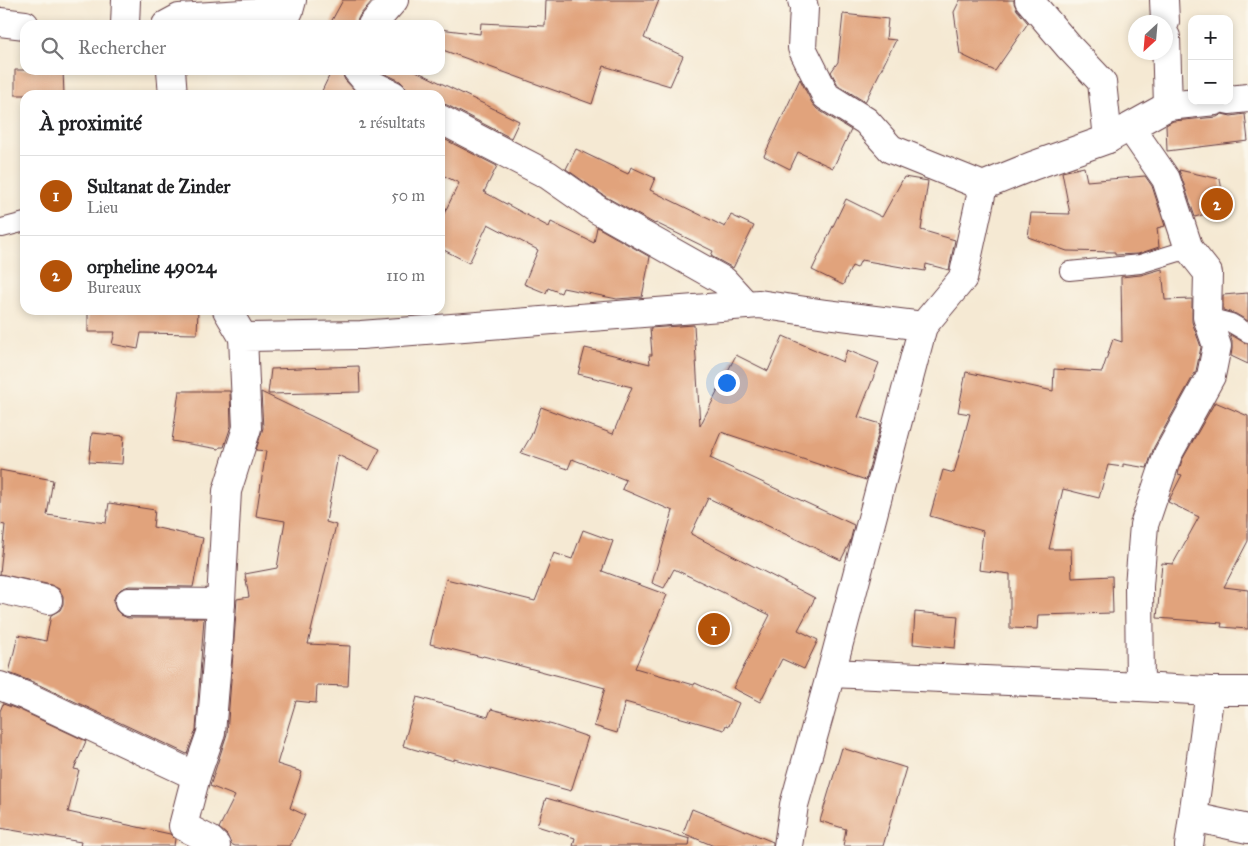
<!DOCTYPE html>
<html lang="fr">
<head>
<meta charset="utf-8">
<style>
  body { margin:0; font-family:"IM FELL Great Primer",serif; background:#f6f6f6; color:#202124 }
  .controls { position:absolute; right:15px; top:15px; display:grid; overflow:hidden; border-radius:10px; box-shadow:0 2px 8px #0003 }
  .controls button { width:45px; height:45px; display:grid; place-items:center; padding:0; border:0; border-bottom:1px solid #e0e0e0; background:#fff; color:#202124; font:25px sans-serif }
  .compass { position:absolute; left:1128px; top:15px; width:45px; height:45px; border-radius:50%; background:#fff; box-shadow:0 2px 8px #0003; rotate:206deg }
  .you { position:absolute; left:726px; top:382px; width:18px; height:18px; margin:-12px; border:4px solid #fff; border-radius:50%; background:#1a73e8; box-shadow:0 0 0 8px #1a73e833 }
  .badge { display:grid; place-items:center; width:32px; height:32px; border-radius:50%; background:#b45309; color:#fff; font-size:16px; font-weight:700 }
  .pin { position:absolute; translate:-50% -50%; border:2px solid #fff; box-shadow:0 1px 5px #0006 }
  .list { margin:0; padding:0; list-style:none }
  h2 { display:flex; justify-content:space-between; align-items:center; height:65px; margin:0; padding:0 20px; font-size:21px }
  h2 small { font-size:16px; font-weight:400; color:#757577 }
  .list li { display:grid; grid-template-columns:32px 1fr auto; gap:15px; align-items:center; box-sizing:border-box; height:80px; padding:0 20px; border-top:1px solid #e0e0e0 }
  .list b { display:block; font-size:19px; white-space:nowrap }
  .list p { margin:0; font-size:16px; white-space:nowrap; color:#757577 }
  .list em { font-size:16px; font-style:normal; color:#757577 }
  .icon { flex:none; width:28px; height:28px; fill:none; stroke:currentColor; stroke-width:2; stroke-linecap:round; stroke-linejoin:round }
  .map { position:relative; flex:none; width:1248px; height:846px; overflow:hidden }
  .search { position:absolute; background:#fff; box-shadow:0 2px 8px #0003; left:20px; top:20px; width:425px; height:55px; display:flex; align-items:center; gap:12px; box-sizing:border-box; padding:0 18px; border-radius:15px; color:#757577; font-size:19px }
  .panel { position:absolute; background:#fff; box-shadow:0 2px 8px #0003; left:20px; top:90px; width:425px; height:225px; border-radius:15px }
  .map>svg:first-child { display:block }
  .building { fill:#e1a37c }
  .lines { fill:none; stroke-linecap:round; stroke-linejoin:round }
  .service-casing { stroke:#643d44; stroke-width:20 }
  .minor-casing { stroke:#643d44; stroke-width:30 }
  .tertiary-casing { stroke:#643d44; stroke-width:30 }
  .service { stroke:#fff; stroke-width:18 }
  .minor { stroke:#fff; stroke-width:28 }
  .tertiary { stroke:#fff; stroke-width:28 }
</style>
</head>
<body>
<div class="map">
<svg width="1248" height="846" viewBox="0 0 1248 846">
  <rect width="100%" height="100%" fill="#fbf7ec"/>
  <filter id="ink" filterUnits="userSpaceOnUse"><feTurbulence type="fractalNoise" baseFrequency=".02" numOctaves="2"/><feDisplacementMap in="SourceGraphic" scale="10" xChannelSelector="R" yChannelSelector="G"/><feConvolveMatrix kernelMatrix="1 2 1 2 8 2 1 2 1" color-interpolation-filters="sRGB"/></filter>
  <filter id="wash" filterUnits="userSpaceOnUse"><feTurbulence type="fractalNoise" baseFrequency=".0096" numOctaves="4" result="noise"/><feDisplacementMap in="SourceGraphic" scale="20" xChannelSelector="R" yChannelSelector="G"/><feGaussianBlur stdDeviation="1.12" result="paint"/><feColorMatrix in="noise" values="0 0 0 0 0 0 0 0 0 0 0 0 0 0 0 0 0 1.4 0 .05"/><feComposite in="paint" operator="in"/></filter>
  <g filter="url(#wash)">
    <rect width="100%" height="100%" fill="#f5e9d3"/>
    <g id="blocks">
      <g class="building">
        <path d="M343,0h30l-13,15 -3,6v4h-21l-5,-3z"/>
        <path d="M546,0h113l-15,38 39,18 -13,30 -66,-20 -12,38 -152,-55v-20l40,5 1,-11 64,3z"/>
        <path d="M960,0h54v3l3,7 11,13 -33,48 -35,-17 -6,-42z"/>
        <path d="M843,14l45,5 -2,20 10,1 -31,62 -27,-17 -7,-13 7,-10z"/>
        <path d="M15,70h48l1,25h-49z"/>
        <path d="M332,70h10v3l3,7 14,15h-39z"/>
        <path d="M378,70h36l105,51 -8,17 -64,-33 -7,-2v-8h-32l-2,-8 -6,-6z"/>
        <path d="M800,79l12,24 5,6 34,21 -18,38 -35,-16 -8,17 -26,-13z"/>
        <path d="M1222,114l9,2 14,-2 3,27 -81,10 -1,-26 7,-4 44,-4z"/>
        <path d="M440,137l57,29 -13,26 65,35 2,-5 43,21 3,-16 53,30 -8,40 -25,2 -54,-11 -2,5 -13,-5 -2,5 -22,-9 14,-34 -50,-26 -19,39 -29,-15v-26l19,-39 -19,-9z"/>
        <path d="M576,149l52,25 3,-7 24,11 -5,12 75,37 6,-12 23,11 -21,42 -22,-12 2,-5 -57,-28 -1,1 -49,-27 -40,-28z"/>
        <path d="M1084,167l3,14 58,-5 7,10 13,40 -8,2 2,19 -21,7 -23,1v-3l-48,-1 -39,-14 3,-24 39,1 -8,-42z"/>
        <path d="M1179,170l41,9 5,29 -30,9z"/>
        <path d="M904,177l24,4 -7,49 34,10 -6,30 -23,-6 -1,7 -64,-11 -4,8 -5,-2 -9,19 -31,-15 34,-71 36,18z"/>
        <path d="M1162,269l3,31 27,-1v23l9,25 -5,24 -42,76 -7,21 -24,-4v3l-15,-2 -9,33 -36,-9 -14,60h22l1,29 40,-2 1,37 -75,2 -1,14 -27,-1v-54l-31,-4 4,-39 -53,-15 13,-46 11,3 16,-59 -12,-2 8,-40 87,19 1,-22 48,3 11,-33 9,3 -1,-65 20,-2z"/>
        <path d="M1248,293v28l-12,-7 -13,-4v-15z"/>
        <path d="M88,310h110l-1,24 -56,-1 -3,16 -26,-5 3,-12h-27z"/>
        <path d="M694,325l6,101 36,-71 32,16 15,-35 60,26 4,-12 32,13 -21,54 23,7 -15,56 -145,-48 -11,26 144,67 -4,17 -9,18 -133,-62 -17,36 124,64 -17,32 20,10 -14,29 -22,-10 -22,43 -27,-14 37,-73 -96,-46 -10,19 -12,-5 21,-72 -51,-22 4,-9 -54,-21 -4,10 -47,-16 10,-17 10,-29 72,27 19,-47 -54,-13 7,-26 65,16 -1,-9h3l-2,-27z"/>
        <path d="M1230,334l13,8 5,2v20l-17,-8 1,-7v-8z"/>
        <path d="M359,366l1,26 -92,2 3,-25z"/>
        <path d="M179,391h51l1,35 -7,21h-4l-1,2 -47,-8z"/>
        <path d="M261,392l119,57 -11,21 -31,-15 -12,67 10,3 -28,119 42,2 -2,40 -31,-1 -1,18 -20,-2 -19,63 25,8 -12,36 15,7 -15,31h-55l-4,-2 -4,-9 -8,-7 16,-32 -25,-10 17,-52 10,-135 12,-2 -4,-23 32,-6 8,-47 -29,-5 10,-65 -10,-1 7,-22z"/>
        <path d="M1215,402l33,14v125l-24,46 24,3v39l-27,-2 1,-4 -65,-5 5,-55 11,1 26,-47 -31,-15 14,-27 -4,-1 4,-14z"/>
        <path d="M92,433l32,3 -2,28 -33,-2z"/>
        <path d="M0,470l53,10 -6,35 59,8 3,-20 46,7 -2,17 50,11 -10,49 -64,-1 -8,3 -5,5 -3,7 3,9 5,5 7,3h76l-8,112 -9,24 -154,-72 -24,-9 9,-38 28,6 5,-26 9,-5 3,-6v-8l-4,-7 -8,-4 -51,-11 5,-49 -5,-1z"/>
        <path d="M583,530l30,11 -11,30 65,24 -32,73 59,17 1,-2 44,20 -10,23 -3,-1 -2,5 -99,-28 -8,31 -23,-7 11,-38 -122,-32 -1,1 -52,-13 16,-65 89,22 19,-48 18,6z"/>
        <path d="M915,612l43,4 -3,32 -42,-4z"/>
        <path d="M417,697l71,20 3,-8 62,16 35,12 -17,54 -117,-32v2l-51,-15z"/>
        <path d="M3,704l17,6 66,31 -12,28 5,1 -11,42 102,22 5,5 -1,7h-94l1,-4 -81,-14v-117z"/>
        <path d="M842,748l64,20 -23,78h-40l3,-17 -26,-8z"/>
        <path d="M546,798l144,41 -1,7h-116l2,-8 -38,-12z"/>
        <path d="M692,809l81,33v4h-59l-31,-13z"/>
      </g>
    </g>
  </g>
  <g filter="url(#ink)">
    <use href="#blocks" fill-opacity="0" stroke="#643d44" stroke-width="1"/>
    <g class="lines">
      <g class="service-casing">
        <g id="service">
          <path d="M2,228l23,-6"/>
          <path d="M1069,271l71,-7 49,-15"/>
          <path d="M1207,317l24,6 17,10"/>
        </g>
      </g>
      <g class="minor-casing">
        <g id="minor">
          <path d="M802,0l2,8 -2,40 24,48 40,25 25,28 92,37 -20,92 -40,48"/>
          <path d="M1029,0l40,47 33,35 6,57"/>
          <path d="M1164,0l1,22"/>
          <path d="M0,22l25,3"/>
          <path d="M125,25l1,-25"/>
          <path d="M166,25l13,-7 110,-7 3,-11"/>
          <path d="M372,25l22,-25"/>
          <path d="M1166,37l2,69 47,-5"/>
          <path d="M171,70l2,25"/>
          <path d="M357,70l10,12 26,13"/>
          <path d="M1229,100l19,-2"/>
          <path d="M440,119l108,56 50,35 126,71 22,24"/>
          <path d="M983,186l49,-20 76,-27 16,-9"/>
          <path d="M227,310l16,27"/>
          <path d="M0,589l48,11"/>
          <path d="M129,602l92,1"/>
          <path d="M831,673l309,14 70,4"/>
          <path d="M0,686l26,10 170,80"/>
          <path d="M1140,687l-1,-101 5,-61 24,-71 43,-78 6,-30 -10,-29 1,-44 -19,-24 -23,-70 -36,-52 38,-21"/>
          <path d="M1193,817l55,12"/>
          <path d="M216,846l-6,-6 -27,-14 13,-50 15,-43 8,-95 8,-147 20,-63 -4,-91 118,-2 398,-31 67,10 97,12 -92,347 -37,132 -6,41"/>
        </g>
      </g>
      <g class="tertiary-casing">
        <path id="tertiary" d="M1189,846l21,-155h38"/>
      </g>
      <use href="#service" class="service"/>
      <use href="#minor" class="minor"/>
      <use href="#tertiary" class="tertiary"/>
    </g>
  </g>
</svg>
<div class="controls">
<button>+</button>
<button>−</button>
</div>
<svg class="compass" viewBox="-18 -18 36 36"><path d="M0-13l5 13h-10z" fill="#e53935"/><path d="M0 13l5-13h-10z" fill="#757577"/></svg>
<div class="you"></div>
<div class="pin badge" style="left:714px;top:629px">1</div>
<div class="pin badge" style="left:1217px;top:204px">2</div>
<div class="search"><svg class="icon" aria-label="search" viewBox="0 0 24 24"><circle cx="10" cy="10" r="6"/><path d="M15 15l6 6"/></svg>Rechercher</div>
<section class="panel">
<h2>À proximité<small>2 résultats</small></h2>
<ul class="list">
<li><span class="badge">1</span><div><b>Sultanat de Zinder</b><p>Lieu</p></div><em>50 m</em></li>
<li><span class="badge">2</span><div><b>orpheline 49024</b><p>Bureaux</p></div><em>110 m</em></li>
</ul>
</section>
</div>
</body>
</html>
